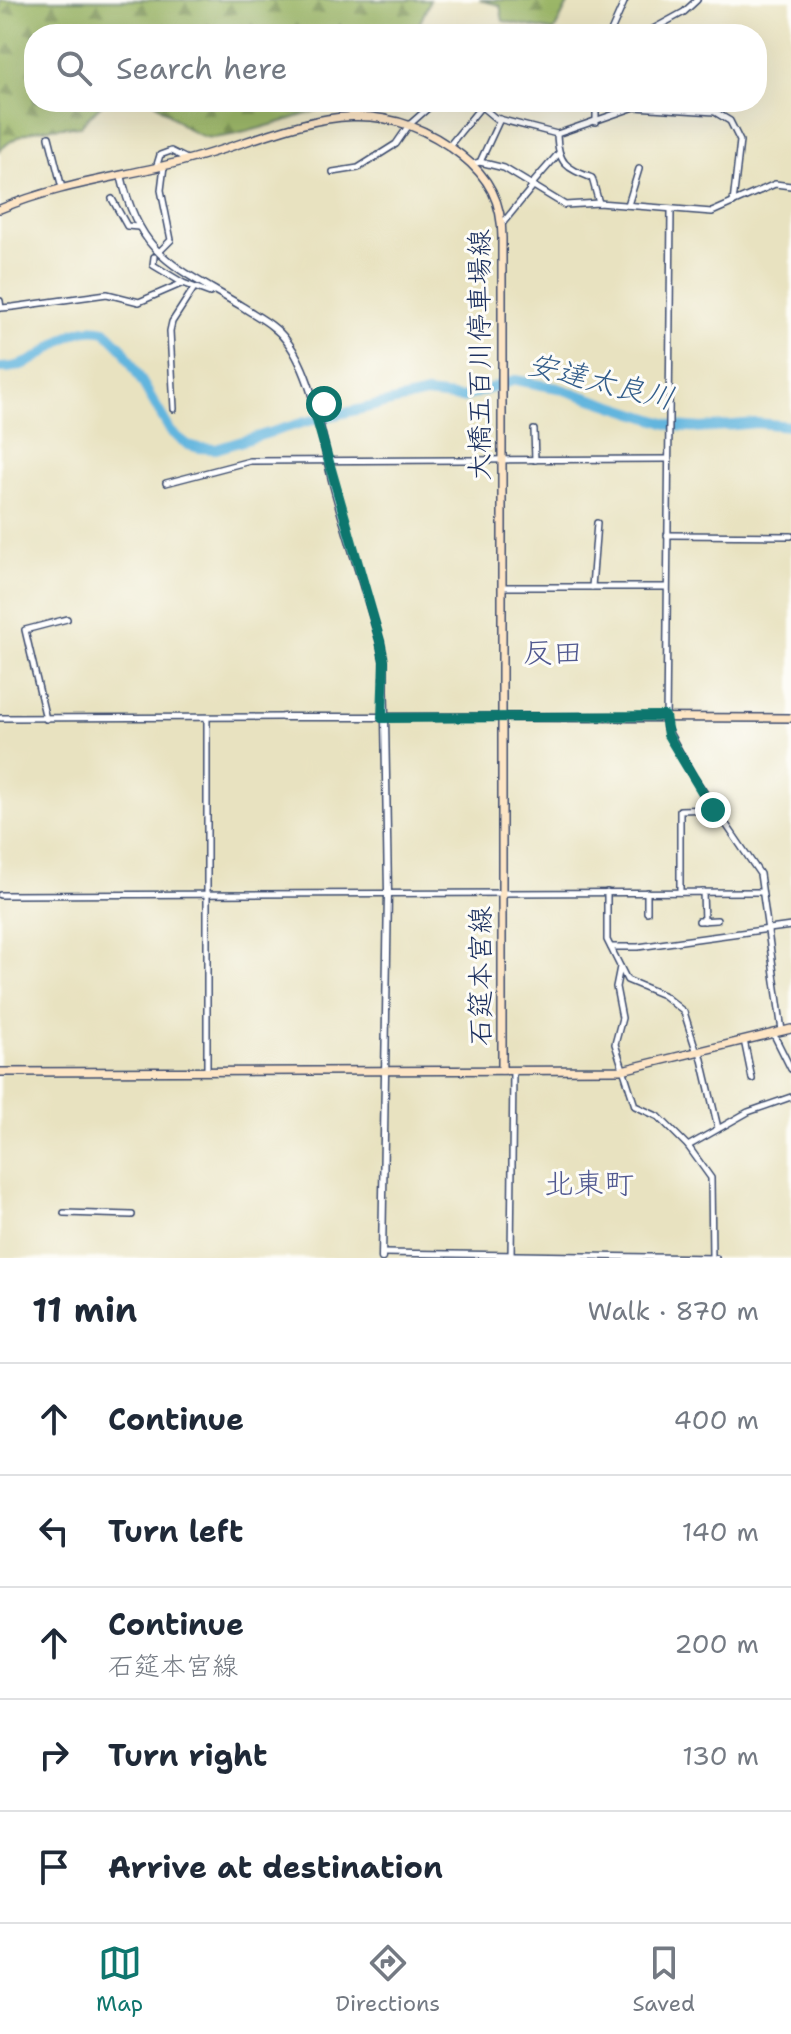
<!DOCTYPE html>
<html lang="en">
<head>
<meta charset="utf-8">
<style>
  body { margin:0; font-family:"Shantell Sans","Klee One",sans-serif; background:#f2f2f3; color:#1f2937 }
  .stop { position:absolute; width:24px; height:24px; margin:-18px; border:6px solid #0f766e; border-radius:50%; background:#fff }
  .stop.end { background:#0f766e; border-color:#fff; box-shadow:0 2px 8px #0008 }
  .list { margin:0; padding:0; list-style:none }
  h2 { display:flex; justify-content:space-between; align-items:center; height:104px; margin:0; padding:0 32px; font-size:34px }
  h2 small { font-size:26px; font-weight:400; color:#747a83 }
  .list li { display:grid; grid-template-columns:52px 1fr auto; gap:24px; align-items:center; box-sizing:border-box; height:112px; padding:0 32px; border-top:2px solid #e0e1e3 }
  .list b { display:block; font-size:30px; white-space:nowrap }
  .list p { margin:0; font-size:26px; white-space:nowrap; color:#747a83 }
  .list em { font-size:26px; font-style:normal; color:#747a83 }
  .icon { flex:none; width:44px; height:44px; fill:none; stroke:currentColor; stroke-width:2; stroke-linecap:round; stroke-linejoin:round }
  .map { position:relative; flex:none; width:791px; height:1258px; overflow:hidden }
  .search { position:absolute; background:#fff; box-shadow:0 8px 32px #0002; left:24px; right:24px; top:24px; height:88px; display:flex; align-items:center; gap:20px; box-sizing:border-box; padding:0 28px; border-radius:32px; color:#747a83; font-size:30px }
  .sheet { height:664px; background:#fff }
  nav { display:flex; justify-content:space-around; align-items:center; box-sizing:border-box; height:112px; border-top:2px solid #e0e1e3; background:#fff; font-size:22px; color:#747a83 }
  nav a { display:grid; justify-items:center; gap:4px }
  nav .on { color:#0f766e }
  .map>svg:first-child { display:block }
  .forest { fill:url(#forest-firs); stroke:#5b7263; stroke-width:2 }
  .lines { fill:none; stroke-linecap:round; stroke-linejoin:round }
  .river { stroke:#62b5de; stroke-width:10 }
  .minor-casing { stroke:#3a4a6d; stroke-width:8 }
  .tertiary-casing { stroke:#3a4a6d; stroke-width:9 }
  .secondary-casing { stroke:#3a4a6d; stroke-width:10 }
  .minor { stroke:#fff; stroke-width:5 }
  .tertiary { stroke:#fff; stroke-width:6 }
  .secondary { stroke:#fde5c5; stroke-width:7 }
  .route { stroke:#0f766e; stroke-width:10 }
  .labels { text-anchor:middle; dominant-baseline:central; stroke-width:6; stroke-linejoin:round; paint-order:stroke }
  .street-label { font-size:28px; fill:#1b2f5e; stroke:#fdfcf7 }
  .water-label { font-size:30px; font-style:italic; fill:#345e8b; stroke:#fdfcf7 }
  .neighbourhood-label { font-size:30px; fill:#515990; stroke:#fdfcf7 }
</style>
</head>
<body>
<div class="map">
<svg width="791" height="1258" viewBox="0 0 791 1258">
  <defs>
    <pattern id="forest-firs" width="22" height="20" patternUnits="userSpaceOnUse" patternTransform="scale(2)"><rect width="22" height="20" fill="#9bb668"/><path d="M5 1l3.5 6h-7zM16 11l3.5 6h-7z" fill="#7e9459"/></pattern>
  </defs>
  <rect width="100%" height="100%" fill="#fdfcf7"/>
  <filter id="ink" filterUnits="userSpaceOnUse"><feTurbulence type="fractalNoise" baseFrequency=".0125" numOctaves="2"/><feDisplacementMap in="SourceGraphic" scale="16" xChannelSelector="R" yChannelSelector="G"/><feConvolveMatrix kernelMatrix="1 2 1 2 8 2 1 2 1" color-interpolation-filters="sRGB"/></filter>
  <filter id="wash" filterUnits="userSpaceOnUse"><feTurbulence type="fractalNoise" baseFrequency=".006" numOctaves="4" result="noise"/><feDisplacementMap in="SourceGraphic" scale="32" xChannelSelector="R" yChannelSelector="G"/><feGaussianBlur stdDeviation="1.8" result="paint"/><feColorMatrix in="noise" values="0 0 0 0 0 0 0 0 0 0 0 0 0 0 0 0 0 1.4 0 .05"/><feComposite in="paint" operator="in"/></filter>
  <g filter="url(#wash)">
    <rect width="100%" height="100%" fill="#e8e2c0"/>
    <g class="forest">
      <path d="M0,0h430l-15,34h-381v68h70l-24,24c-32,2 -56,1 -80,24z"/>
      <path d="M479,0h91l-16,31 -51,-10 -3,-16z"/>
      <path d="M154,102h185c-21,9 -114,40 -133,35 -20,-5 -36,-23 -52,-35z"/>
    </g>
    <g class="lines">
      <path class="river" d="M0,368c48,1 62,-48 105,-37l18,18 48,83 17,13 11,3 17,1 89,-27 121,-28 36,4 53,-18 43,8 116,38 28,2 54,-5 35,3"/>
    </g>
  </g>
  <g filter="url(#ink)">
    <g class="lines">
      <g class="minor-casing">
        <g id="minor">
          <path d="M440,34l17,-4"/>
          <path d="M610,34l15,-34"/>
          <path d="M644,34l40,-22 13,-12"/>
          <path d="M476,102l19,16 62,16 78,-27 80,5 15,9 10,20 -7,62"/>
          <path d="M596,102v20"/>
          <path d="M557,134c1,31 10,34 35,44l7,25"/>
          <path d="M49,137l13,51"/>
          <path d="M449,146l31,-38"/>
          <path d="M480,162l20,-43"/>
          <path d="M472,164l8,-2 24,6 61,37 34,-2 113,9 63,-28 16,2"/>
          <path d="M156,168l4,-13 11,-4 16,8"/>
          <path d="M333,172l25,-4 38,-24 13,-19 26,-23"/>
          <path d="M532,184l27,-31"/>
          <path d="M112,199l15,27 11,1"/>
          <path d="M628,205l11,-36"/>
          <path d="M671,211l-5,516 27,49 67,98 22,157"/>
          <path d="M502,224l32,-39"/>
          <path d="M161,250l10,-10 -10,-50 3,-24"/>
          <path d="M154,257l-1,8 30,18"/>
          <path d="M0,301l1,7 12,-1 94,-13 32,8 44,-19 27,10 4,-3"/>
          <path d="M314,406l16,-9"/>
          <path d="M174,409l-4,-78 2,-9 22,-34"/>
          <path d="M534,430l1,30"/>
          <path d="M166,483l84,-22 418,-2"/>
          <path d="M667,535l124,1"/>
          <path d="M503,587h163"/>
          <path d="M592,587l5,-64"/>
          <path d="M0,718l283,-1"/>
          <path d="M46,719l-21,-89 42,-11"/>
          <path d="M607,892v48l20,40 36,15 21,17 12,38"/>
          <path d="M647,892v20"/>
          <path d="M680,892v-82l35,-1"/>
          <path d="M703,892l1,29"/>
          <path d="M0,895l762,-3"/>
          <path d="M699,921l18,-1"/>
          <path d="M611,947h27l153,-21"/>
          <path d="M620,967l-4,20 6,31 -7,26 20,62 24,11 29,29 23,32 1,80"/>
          <path d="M773,1033l18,36"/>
          <path d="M744,1040l8,39"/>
          <path d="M700,1051l18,77"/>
          <path d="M207,1071v-353"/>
          <path d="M688,1146l60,-34 43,-15"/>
          <path d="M64,1213l68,2"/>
          <path d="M382,1253l334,5"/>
          <path d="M511,1258l2,-188"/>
        </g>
      </g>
      <g class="tertiary-casing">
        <g id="tertiary">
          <path d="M121,175c19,84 55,91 122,132 15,10 32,18 43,33 28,36 36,100 47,144 14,53 32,105 47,157l4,20 4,231 -6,366"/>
          <path d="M283,717h219"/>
        </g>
      </g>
      <g class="secondary-casing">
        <g id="secondary">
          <path d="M0,209c59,-25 122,-32 183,-48 99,-25 182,-83 278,-6 28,22 41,47 41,83v832"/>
          <path d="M502,717l289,1"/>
          <path d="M0,1072l622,-2 169,-41"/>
        </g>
      </g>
      <use href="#minor" class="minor"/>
      <use href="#tertiary" class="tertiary"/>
      <use href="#secondary" class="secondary"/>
    </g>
  </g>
  <g class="lines" filter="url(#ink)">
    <path class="route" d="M324,404l-11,2 67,235 4,20 -2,57 283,-2 3,19 45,75"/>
  </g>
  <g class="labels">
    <g class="street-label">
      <text transform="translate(479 355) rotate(-90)">大橋五百川停車場線</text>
      <text transform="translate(480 976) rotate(-90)">石筵本宮線</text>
    </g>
    <g class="water-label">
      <text transform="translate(601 381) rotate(14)">安達太良川</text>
    </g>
    <g class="neighbourhood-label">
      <text x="553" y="652">反田</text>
      <text x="589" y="1183">北東町</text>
    </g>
  </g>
</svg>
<div class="stop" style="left:324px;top:404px"></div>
<div class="stop end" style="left:713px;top:810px"></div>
<div class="search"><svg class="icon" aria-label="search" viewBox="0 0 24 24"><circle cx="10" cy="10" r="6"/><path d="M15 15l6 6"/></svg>Search here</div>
</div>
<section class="sheet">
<h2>11 min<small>Walk · 870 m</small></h2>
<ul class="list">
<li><svg class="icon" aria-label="ahead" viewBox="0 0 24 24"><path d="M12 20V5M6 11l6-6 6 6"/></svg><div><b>Continue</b></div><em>400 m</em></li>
<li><svg class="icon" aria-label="left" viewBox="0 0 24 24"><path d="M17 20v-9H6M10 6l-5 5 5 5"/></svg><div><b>Turn left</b></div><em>140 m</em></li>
<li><svg class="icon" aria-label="ahead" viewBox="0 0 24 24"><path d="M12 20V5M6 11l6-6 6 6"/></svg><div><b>Continue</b><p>石筵本宮線</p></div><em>200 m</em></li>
<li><svg class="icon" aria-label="right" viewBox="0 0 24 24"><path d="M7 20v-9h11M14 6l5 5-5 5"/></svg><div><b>Turn right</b></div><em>130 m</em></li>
<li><svg class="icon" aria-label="arrive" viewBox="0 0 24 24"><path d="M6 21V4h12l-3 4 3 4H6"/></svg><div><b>Arrive at destination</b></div></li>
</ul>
</section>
<nav>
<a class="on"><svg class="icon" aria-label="map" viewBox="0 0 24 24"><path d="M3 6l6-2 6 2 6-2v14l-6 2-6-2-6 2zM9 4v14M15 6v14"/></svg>Map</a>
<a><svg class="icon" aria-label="directions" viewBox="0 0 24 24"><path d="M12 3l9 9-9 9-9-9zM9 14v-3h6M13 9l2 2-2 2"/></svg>Directions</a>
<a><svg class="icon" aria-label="saved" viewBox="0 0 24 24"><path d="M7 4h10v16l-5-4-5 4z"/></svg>Saved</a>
</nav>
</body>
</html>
